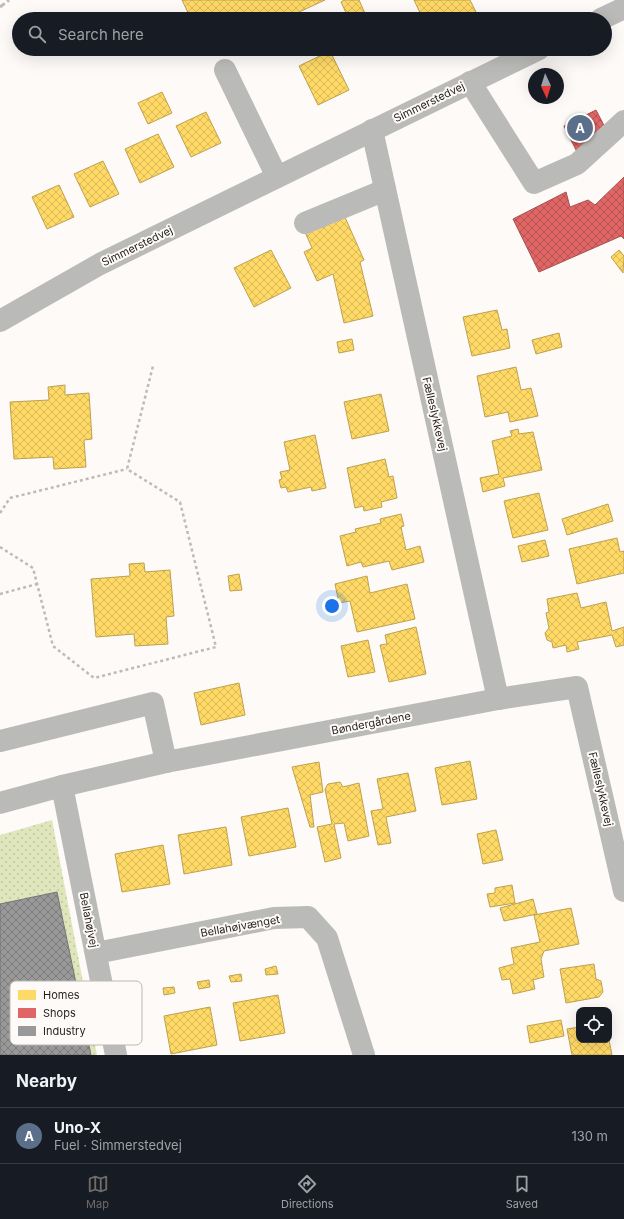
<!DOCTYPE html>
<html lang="en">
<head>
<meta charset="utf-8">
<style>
  body { margin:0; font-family:Inter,sans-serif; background:#242831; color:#f1f3f6 }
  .controls { position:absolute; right:12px; bottom:12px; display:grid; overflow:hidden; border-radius:8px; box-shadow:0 4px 16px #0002 }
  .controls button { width:36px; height:36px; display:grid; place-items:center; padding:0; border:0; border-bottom:1px solid #363941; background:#171b24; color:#f1f3f6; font:20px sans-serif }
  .compass { position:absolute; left:528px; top:68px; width:36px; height:36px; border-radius:50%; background:#171b24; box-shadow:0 4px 16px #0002; rotate:176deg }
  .you { position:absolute; left:332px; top:606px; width:14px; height:14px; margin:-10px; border:3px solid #fff; border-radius:50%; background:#1a73e8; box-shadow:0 0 0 6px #1a73e833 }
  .badge { display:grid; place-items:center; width:26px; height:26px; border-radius:50%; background:#6f6c6a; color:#fff; font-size:13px; font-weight:700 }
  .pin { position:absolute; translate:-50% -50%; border:2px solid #fff; box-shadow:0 1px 4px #0006 }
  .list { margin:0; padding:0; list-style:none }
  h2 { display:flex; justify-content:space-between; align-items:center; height:52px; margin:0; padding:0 16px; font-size:17px }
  h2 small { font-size:13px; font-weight:400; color:#9ea1a6 }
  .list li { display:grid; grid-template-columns:26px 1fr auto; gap:12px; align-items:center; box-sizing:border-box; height:56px; padding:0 16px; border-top:1px solid #363941 }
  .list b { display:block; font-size:15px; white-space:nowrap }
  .list p { margin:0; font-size:13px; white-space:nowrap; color:#9ea1a6 }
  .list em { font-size:13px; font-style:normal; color:#9ea1a6 }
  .icon { flex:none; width:22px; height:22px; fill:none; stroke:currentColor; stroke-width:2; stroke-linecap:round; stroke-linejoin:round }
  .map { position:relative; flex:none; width:624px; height:1055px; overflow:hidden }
  .search { position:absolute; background:#171b24; box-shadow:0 4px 16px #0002; left:12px; right:12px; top:12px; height:44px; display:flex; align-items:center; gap:10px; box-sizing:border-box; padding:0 14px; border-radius:22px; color:#9ea1a6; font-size:15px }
  .sheet { height:108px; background:#171b24 }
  nav { display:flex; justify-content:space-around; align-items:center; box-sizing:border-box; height:56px; border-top:1px solid #363941; background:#171b24; font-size:11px; color:#9ea1a6 }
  nav a { display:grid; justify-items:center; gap:2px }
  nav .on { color:#6f6c6a }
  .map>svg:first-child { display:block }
  .grass { fill:url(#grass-dots) }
  .homes { fill:url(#homes-cross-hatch); stroke:#bda150 }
  .shops { fill:url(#shops-cross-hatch); stroke:#a75150 }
  .industry { fill:url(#industry-cross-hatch); stroke:#767474 }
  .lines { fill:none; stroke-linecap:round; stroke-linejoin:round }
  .path { stroke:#bcbbba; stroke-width:2.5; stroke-dasharray:3 3; stroke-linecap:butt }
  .minor { stroke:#babbb9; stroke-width:22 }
  .rail { stroke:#bdbdbb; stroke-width:3; stroke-dasharray:6 3; stroke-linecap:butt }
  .labels { text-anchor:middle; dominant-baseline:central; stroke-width:4; stroke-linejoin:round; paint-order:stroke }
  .street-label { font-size:11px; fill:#231f1d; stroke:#fefaf7 }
  .key { fill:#fefaf7; stroke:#bcb8b6; stroke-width:1 }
  .key-label { font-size:11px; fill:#231f1d }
</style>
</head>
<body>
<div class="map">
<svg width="624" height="1055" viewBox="0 0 624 1055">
  <defs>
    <pattern id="grass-dots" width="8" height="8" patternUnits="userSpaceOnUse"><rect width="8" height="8" fill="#dfe6bc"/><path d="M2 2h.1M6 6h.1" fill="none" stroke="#bfc5a1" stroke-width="1.8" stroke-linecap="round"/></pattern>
    <pattern id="homes-cross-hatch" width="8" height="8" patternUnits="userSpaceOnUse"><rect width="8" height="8" fill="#ffd966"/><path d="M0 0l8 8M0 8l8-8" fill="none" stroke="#daba58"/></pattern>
    <pattern id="shops-cross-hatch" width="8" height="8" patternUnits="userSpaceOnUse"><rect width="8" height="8" fill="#e06666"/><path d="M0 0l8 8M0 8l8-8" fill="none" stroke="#b55353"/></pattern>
    <pattern id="industry-cross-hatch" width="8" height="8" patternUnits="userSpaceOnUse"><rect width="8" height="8" fill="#999"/><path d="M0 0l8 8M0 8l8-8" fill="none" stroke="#7c7c7c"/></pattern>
  </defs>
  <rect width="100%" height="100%" fill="#fdfaf8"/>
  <path class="grass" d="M52,820l45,235h-97v-220z"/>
  <g class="homes">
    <path d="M182,0h143l-41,19h-93z"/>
    <path d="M344,0h15l8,18 -18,1 -8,-17z"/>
    <path d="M414,0h56l9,18 -56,1z"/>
    <path d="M206,49h15l-13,6z"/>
    <path d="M330,51l19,39 -31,15 -19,-39z"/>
    <path d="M162,92l10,21 -24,11 -10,-21z"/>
    <path d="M206,112l15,31 -30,14 -15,-31z"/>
    <path d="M158,134l16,33 -34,16 -15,-34z"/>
    <path d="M103,161l16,33 -29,13 -16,-33z"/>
    <path d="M59,185l15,32 -27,12 -15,-32z"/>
    <path d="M344,215l20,45 -4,2 13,54 -29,7 -11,-49 -16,7 -13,-29 8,-4 -7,-16z"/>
    <path d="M271,250l20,38 -37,19 -20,-39z"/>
    <path d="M619,250l5,6 -1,17 -12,-16z"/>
    <path d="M497,310l5,20 5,-1 3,19 -38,8 -9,-39z"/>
    <path d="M559,333l3,14 -26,7 -4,-14z"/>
    <path d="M352,339l2,11 -15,3 -2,-11z"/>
    <path d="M516,367l5,23 10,-2 7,28 -28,6 -2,-10 -23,5 -8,-41z"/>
    <path d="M65,385v10l24,-2 3,46 -8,1 2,27 -32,2 -1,-12 -39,2 -4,-57 39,-2 -1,-13z"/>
    <path d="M381,394l8,37 -37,8 -8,-37z"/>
    <path d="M518,429l1,5 14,-2 9,38 -39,8 2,8 -22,6 -3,-14 19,-4 -7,-33 20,-5 -2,-5z"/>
    <path d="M315,435l11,53 -14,3 -1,-4 -23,5 -2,-5 -5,1 -2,-8 3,-1 -2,-7 10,-2 -6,-28z"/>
    <path d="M385,459l4,18 4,-1 4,22 -16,4 1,5 -18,4 -1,-5 -8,2 -8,-40z"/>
    <path d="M539,493l9,37 -35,8 -9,-37z"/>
    <path d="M608,504l5,17 -46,14 -5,-16z"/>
    <path d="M401,514l3,12 -3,1 5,23 14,-4 4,16 -32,8 -3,-9 -26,6 -2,-5 -14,4 -7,-30 16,-4 -1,-3 26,-6 -1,-4z"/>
    <path d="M617,538l3,14 4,-1v22l-47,11 -8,-35z"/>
    <path d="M545,540l4,16 -27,6 -4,-16z"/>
    <path d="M144,563l1,9 25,-2 4,46 -8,1 2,27 -33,2 -1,-12 -38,3 -5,-58 39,-3 -1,-12z"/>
    <path d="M239,574l3,16 -12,1 -2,-15z"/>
    <path d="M367,576l3,17 37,-9 8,35 -58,13 -7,-31 -11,2 -4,-19z"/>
    <path d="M577,593l4,15 25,-6 6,29 12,-4v18l-8,2 -4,-12 -35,7 2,7 -12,3 -1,-7 -13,3 -1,-6 -5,-2 -2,-7 4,-5 -3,-15 3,-1 -2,-13z"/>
    <path d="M416,627l10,47 -37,8 -9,-37 7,-1 -2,-9z"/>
    <path d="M368,640l7,32 -27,5 -7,-31z"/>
    <path d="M239,683l6,32 -44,10 -7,-32z"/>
    <path d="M470,761l7,38 -35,6 -7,-37z"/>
    <path d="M319,762l4,30 -13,3 4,32h-4l-18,-60z"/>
    <path d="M408,773l8,38 -30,6 5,26 -13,2 -7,-34 12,-2 -6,-30z"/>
    <path d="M340,782l3,5 16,-4 10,53 -21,5 -4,-18 -10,1 7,34 -16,4 -8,-35 15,-3 -7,-35 3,-5z"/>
    <path d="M288,808l8,39 -47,9 -8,-39z"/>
    <path d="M226,827l6,38 -48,9 -6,-39z"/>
    <path d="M496,830l7,30 -20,4 -6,-30z"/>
    <path d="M163,845l7,39 -48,8 -7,-38z"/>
    <path d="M512,885l3,18 -25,4 -3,-13 8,-1v-5z"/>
    <path d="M533,899l4,15 -33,7 -4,-13z"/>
    <path d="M571,908l8,36 -35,7 -3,8 3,18 -11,3 2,9 -22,5 -3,-15 -8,1 -3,-12 15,-4 -3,-16 29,-6 -6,-27z"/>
    <path d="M594,964l2,15 5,2 2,11 -4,5 -33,6 -6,-34z"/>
    <path d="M276,966l2,8 -12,1 -1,-6z"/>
    <path d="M241,974l1,7 -11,1 -2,-6z"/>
    <path d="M209,980l1,7 -11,2 -2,-7z"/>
    <path d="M174,987l1,6 -11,2 -1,-7z"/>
    <path d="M278,995l7,38 -45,8 -7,-38z"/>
    <path d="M210,1007l7,38 -46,9 -7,-38z"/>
    <path d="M561,1020l3,16 -34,7 -3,-17z"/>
    <path d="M579,1027v13h30l3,15h-40l-5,-26z"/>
  </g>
  <g class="shops">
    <path d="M596,110l14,27 -33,15 -13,-26z"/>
    <path d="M624,177v62l-3,-3 -82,36 -26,-53 53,-27 4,15 18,-7 7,5z"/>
  </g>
  <path class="industry" d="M57,892l34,163h-91v-151z"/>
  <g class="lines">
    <g class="path">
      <path d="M0,513l10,-15 117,-29"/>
      <path d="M0,547l33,21 20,78 41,32 122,-31 -36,-145 -53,-33 26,-103"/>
      <path d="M0,594l37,-10"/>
    </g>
    <g class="minor">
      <path d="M601,19l23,-11"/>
      <path d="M225,70l52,107"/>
      <path d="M470,82l64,101 43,-19 47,-43"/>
      <path d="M372,130l126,569"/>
      <path d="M305,223l80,-33"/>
      <path d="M0,321l100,-57 439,-215"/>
      <path d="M0,741l153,-38 13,59"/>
      <path d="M62,786l54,269"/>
      <path d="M0,803l62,-17 104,-24 332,-63 79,-12 47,204"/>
      <path d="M96,953l178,-35 34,-1 19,21 37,117"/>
    </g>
    <path class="rail" d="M0,7l9,-7"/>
  </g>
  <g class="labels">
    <g class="street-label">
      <text transform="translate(429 102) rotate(-26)">Simmerstedvej</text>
      <text transform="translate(137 246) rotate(-26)">Simmerstedvej</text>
      <text transform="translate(435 414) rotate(77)">Fælleslykkevej</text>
      <text transform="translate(371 723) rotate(-11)">Bøndergårdene</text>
      <text transform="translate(601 789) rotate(77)">Fælleslykkevej</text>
      <text transform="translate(89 920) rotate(79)">Bellahøjvej</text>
      <text transform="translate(240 926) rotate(-10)">Bellahøjvænget</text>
    </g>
  </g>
  <rect x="10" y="981" width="132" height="64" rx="6" class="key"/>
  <rect x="18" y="990" width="18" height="10" fill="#ffd966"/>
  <rect x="18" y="1008" width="18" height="10" fill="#e06666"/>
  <rect x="18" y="1026" width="18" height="10" fill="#999"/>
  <g class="key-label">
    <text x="43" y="999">Homes</text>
    <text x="43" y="1017">Shops</text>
    <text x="43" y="1035">Industry</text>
  </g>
</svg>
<div class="controls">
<button><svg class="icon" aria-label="locate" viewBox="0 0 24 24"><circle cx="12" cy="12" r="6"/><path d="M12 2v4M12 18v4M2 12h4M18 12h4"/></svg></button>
</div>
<svg class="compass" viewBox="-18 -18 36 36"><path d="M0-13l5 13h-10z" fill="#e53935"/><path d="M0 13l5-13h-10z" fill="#9ea1a6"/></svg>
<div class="you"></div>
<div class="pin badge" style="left:580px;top:128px;background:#5c6f8a">A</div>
<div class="search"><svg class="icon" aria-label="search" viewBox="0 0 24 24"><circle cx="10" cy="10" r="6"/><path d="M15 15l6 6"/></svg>Search here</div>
</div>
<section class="sheet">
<h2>Nearby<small></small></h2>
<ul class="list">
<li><span class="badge" style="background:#5c6f8a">A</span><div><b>Uno-X</b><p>Fuel · Simmerstedvej</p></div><em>130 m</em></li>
</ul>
</section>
<nav>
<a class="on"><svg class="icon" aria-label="map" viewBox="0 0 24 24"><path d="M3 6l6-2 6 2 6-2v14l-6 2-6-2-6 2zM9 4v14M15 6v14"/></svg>Map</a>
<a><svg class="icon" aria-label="directions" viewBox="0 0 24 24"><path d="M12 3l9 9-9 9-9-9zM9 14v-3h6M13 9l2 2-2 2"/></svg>Directions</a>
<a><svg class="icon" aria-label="saved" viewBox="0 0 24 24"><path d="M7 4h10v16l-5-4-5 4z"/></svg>Saved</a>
</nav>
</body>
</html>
